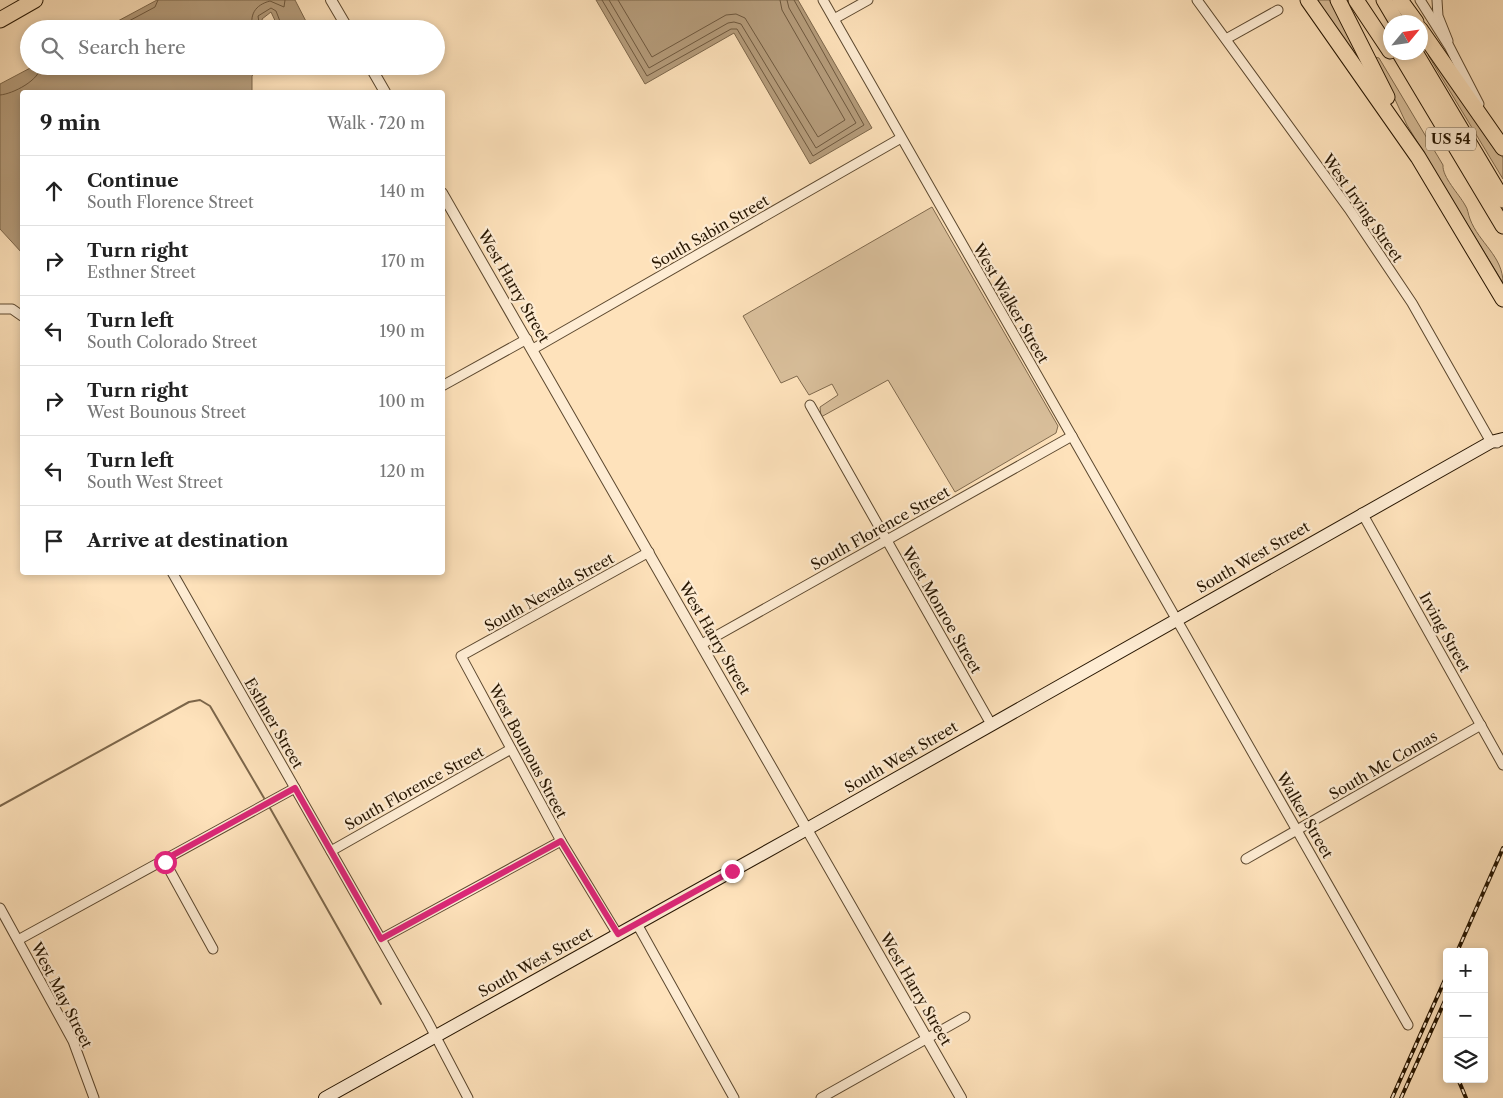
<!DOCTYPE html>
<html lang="en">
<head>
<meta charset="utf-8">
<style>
  body { margin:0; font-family:"Libre Caslon Text",serif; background:#f6f6f6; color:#222 }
  .controls { position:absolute; right:15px; bottom:15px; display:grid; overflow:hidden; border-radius:5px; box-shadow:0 2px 8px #0003 }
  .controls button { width:45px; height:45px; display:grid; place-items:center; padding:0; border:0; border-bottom:1px solid #e0e0e0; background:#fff; color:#222; font:25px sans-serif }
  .compass { position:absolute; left:1383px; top:15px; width:45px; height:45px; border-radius:50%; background:#fff; box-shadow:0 2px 8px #0003; rotate:61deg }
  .stop { position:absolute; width:15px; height:15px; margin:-11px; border:4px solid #db2777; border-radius:50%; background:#fff }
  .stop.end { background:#db2777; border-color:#fff; box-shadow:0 1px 5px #0008 }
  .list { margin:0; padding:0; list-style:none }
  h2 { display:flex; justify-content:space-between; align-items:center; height:65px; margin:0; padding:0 20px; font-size:21px }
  h2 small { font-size:16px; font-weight:400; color:#767676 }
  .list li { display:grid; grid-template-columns:32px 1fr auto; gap:15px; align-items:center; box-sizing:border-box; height:70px; padding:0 20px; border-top:1px solid #e0e0e0 }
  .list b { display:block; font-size:19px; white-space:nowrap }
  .list p { margin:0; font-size:16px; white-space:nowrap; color:#767676 }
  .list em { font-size:16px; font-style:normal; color:#767676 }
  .icon { flex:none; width:28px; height:28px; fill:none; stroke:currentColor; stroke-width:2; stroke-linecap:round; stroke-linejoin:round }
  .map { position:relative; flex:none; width:1503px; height:1098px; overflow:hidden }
  .search { position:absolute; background:#fff; box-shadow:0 2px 8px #0003; left:20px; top:20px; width:425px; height:55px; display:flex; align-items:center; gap:12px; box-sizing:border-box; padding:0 18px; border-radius:28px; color:#767676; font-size:19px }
  .panel { position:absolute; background:#fff; box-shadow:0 2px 8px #0003; left:20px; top:90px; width:425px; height:485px; border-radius:5px }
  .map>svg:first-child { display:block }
  .green { fill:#d9bf9b; stroke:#806a4e }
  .water { fill:#b59c7b; stroke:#7c664a }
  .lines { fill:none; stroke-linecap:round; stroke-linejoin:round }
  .shore { stroke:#6e583e; stroke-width:1 }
  .stream { stroke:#7c664a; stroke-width:2 }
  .minor-casing { stroke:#5c482f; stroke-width:11 }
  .tertiary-casing { stroke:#5c482f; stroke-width:12 }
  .secondary-casing { stroke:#261500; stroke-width:14 }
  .motorway-casing { stroke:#261500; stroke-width:17 }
  .minor { stroke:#feecd3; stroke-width:9 }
  .tertiary { stroke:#feecd3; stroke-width:10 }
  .secondary { stroke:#feecd3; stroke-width:12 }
  .motorway { stroke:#fee2bb; stroke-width:15 }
  .rail-casing { stroke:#261500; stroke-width:4 }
  .rail { stroke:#feecd3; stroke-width:2; stroke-dasharray:5.5; stroke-linecap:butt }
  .route { stroke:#db2777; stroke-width:6 }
  .labels { text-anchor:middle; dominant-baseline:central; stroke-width:4.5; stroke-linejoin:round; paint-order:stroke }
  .shield { fill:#feecd3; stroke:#67563f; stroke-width:1 }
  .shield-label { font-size:14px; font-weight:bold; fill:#261500 }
  .street-label { font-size:15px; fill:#261500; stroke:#feecd3 }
</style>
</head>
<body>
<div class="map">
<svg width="1503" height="1098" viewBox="0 0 1503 1098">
  <rect width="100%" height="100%" fill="#fee2bb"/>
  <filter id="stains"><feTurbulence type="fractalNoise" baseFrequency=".004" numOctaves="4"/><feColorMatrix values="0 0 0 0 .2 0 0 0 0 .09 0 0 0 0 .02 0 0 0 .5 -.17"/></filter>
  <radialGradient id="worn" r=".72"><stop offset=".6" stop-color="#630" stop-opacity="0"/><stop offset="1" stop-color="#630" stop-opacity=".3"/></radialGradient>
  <g class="green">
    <path d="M1314,0h18l35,69 -3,1z"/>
    <path d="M1432,52l52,74 19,32v21l-75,-124z"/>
    <path d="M1375,57l4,1 64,107c-1,12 16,29 22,40 3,4 3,9 5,14 9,24 33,37 33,64l-96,-158z"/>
    <path d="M932,207l126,219 -2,7 -101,59 -67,-112 -67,37 -1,-10 18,-12 -6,-11 -23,11 -12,-19 -16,7 -38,-67z"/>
  </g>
  <g class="water">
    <path d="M157,0h138l15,29h-31l-8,-17 -9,7 3,10h-162z"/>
    <path d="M596,0h202l74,128 -62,36 -76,-131 -89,51z"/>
    <path d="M34,66h225l-7,10v16h-230v161l-22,-24v-145z"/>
  </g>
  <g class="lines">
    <g class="shore">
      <path d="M602,0l45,76 84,-47h6l76,127 51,-31 -70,-125"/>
      <path d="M609,0l40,68 79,-45 6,-1 7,2 75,124 40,-25 -67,-115 -2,-8"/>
      <path d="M618,0l34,57 74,-42 10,-1 9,4 73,119 27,-17 -63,-110 -2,-10"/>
      <path d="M114,29l41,-22 3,-7"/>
      <path d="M253,29c-4,-14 2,-24 17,-28l14,6 1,-7"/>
      <path d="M260,29l-2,-13 13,-8 5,3 7,18"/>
      <path d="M0,95c13,-1 40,-15 41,-29"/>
    </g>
    <g class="stream">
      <path d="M0,806l189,-104 11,-2 10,6 54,92"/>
      <path d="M270,808l111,196"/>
    </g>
    <g class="minor-casing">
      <g id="minor">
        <path d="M823,0l585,1025"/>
        <path d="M1197,0l152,209 63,94 79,139 6,1"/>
        <path d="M1420,0l29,46 30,58"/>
        <path d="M1437,0l1,16 10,25"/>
        <path d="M834,19l34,-19"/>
        <path d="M1226,39l52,-29"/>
        <path d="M0,309h12l10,7"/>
        <path d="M533,349l368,-211"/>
        <path d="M442,386l85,-47"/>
        <path d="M810,405l181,319"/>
        <path d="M1362,513l141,252"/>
        <path d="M172,572l255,448 41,78"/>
        <path d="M702,644l370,-208"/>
        <path d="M331,851l180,-102"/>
        <path d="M1246,859l235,-134"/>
        <path d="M164,860l49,89"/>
        <path d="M0,908l73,133 21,57"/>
        <path d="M637,924l97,174"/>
        <path d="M618,935l-57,-94 -100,-185 188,-104"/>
        <path d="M381,939l180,-98"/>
        <path d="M18,940l277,-152"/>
        <path d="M821,1098l144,-81"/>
      </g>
    </g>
    <g class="tertiary-casing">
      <g id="tertiary">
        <path d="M331,0l17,29"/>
        <path d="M370,66l15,26"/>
        <path d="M442,193l519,905"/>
      </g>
    </g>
    <g class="secondary-casing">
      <path id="secondary" d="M325,1098l482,-269 684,-387 12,-3"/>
    </g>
    <g class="motorway-casing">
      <g id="motorway">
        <path d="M1308,0l110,157 85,142"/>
        <path d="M1338,0l49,97"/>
        <path d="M1356,0l34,51"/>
        <path d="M1384,0l13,22"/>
        <path d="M1400,0l16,22"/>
        <path d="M0,20l35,-20"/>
        <path d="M1420,29l83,119"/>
        <path d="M1399,52l104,174"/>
        <path d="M1415,52l88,148"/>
      </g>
    </g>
    <use href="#minor" class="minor"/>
    <use href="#tertiary" class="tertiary"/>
    <use href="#secondary" class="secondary"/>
    <use href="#motorway" class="motorway"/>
    <g class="rail-casing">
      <g id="rail">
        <path d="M1457,952l46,-104"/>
        <path d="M1458,1079l8,19"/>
        <path d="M1392,1098l55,-123"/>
        <path d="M1401,1098l46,-102"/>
      </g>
    </g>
    <use href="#rail" class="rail"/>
  </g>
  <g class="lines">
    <path class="route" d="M165,862l-1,-2 131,-72 86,151 180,-98 57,93 114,-63"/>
  </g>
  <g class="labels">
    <rect class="shield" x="1426" y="127.5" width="50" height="23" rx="4"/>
    <g class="shield-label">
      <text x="1451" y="139">US 54</text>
    </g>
    <g class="street-label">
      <text transform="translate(1363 208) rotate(55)">West Irving Street</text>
      <text transform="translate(710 232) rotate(-30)">South Sabin Street</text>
      <text transform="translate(514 286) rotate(60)">West Harry Street</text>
      <text transform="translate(1011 303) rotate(60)">West Walker Street</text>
      <text transform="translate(880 528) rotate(-29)">South Florence Street</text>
      <text transform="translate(1253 557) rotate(-30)">South West Street</text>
      <text transform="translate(549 592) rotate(-29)">South Nevada Street</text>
      <text transform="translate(942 610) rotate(60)">West Monroe Street</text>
      <text transform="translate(1445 632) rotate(61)">Irving Street</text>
      <text transform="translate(715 638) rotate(60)">West Harry Street</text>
      <text transform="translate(274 723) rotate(60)">Esthner Street</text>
      <text transform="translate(528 751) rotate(62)">West Bounous Street</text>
      <text transform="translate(901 757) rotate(-30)">South West Street</text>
      <text transform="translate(1383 765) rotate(-30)">South Mc Comas</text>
      <text transform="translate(414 788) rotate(-29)">South Florence Street</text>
      <text transform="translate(1305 815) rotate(60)">Walker Street</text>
      <text transform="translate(535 962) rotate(-29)">South West Street</text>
      <text transform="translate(916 989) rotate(60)">West Harry Street</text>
      <text transform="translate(62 995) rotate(63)">West May Street</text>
    </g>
  </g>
  <rect width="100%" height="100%" filter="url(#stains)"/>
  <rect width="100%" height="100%" fill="url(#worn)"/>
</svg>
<div class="controls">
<button>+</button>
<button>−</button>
<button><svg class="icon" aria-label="layers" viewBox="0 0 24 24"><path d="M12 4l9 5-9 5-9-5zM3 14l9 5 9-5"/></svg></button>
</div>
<svg class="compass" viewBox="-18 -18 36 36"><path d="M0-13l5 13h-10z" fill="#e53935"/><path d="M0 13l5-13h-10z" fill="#767676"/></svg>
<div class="stop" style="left:165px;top:862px"></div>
<div class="stop end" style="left:732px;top:871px"></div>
<div class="search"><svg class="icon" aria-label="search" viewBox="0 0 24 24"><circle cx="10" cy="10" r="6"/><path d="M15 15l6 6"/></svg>Search here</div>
<section class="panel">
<h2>9 min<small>Walk · 720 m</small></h2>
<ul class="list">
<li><svg class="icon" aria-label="ahead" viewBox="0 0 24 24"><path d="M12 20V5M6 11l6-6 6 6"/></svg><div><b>Continue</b><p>South Florence Street</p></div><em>140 m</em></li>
<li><svg class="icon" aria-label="right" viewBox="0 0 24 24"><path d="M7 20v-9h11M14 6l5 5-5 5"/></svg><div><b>Turn right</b><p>Esthner Street</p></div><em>170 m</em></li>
<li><svg class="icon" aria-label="left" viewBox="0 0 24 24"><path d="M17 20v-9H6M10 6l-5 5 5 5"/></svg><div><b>Turn left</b><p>South Colorado Street</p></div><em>190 m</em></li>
<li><svg class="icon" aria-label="right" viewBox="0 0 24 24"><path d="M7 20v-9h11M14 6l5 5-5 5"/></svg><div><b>Turn right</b><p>West Bounous Street</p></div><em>100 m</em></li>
<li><svg class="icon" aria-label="left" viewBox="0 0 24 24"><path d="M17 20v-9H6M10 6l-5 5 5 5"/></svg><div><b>Turn left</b><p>South West Street</p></div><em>120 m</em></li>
<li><svg class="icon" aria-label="arrive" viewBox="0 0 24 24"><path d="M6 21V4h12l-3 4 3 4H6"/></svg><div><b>Arrive at destination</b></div></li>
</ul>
</section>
</div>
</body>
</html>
